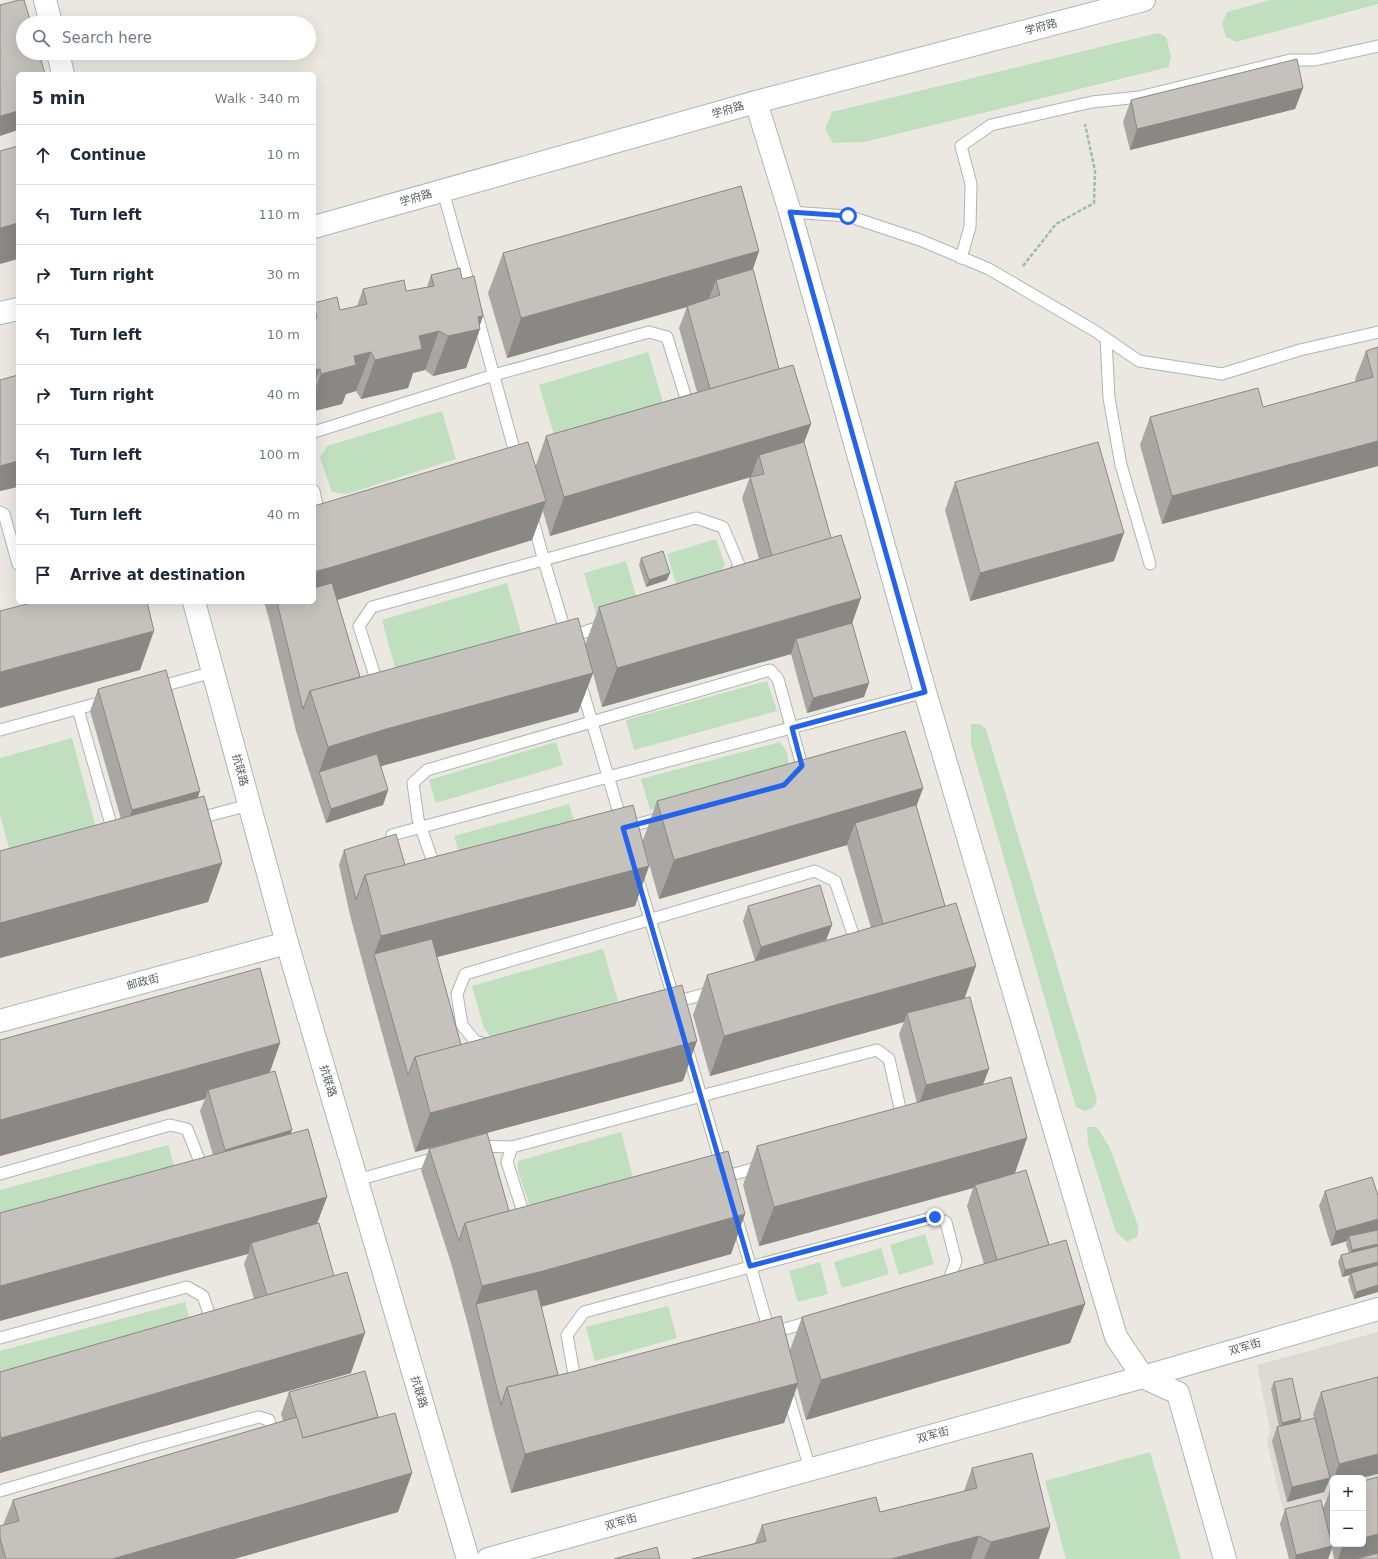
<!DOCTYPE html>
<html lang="en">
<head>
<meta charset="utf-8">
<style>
  body { margin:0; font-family:"DejaVu Sans","Noto Sans SC",sans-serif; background:#f6f6f7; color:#1f2937 }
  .controls { position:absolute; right:12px; bottom:12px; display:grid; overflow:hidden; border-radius:6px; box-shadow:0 4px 16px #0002 }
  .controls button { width:36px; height:36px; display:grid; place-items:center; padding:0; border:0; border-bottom:1px solid #e0e1e3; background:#fff; color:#1f2937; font:20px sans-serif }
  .stop { position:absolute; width:12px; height:12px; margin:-9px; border:3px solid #2563eb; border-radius:50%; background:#fff }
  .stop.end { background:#2563eb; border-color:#fff; box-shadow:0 1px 4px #0008 }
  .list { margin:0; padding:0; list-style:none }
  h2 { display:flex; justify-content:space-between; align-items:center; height:52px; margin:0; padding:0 16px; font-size:17px }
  h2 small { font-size:13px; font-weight:400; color:#747a83 }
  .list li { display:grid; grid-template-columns:26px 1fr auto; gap:12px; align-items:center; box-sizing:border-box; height:60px; padding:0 16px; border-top:1px solid #e0e1e3 }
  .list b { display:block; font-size:15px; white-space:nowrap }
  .list em { font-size:13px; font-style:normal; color:#747a83 }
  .icon { flex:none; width:22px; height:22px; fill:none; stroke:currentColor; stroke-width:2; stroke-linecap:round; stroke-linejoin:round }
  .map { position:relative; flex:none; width:1378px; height:1559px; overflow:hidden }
  .search { position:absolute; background:#fff; box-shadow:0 4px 16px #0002; left:16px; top:16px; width:300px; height:44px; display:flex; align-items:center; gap:10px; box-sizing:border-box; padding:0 14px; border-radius:22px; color:#747a83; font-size:15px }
  .panel { position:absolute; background:#fff; box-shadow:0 4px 16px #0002; left:16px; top:72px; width:300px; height:532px; border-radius:6px }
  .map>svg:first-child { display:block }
  .industrial { fill:#dcdad5 }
  .green { fill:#bfdfbf }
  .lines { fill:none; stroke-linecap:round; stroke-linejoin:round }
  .service-casing { stroke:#b1b3b6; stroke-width:13 }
  .minor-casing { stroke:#b1b3b6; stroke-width:24 }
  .tertiary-casing { stroke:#b1b3b6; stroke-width:24 }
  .path { stroke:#9abfa4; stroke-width:2.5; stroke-dasharray:4 2; stroke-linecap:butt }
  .service { stroke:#fff; stroke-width:11 }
  .minor { stroke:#fff; stroke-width:22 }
  .tertiary { stroke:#fff; stroke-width:22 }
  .wall { fill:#a9a7a3; fill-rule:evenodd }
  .shaded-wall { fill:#8a8884 }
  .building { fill:#c5c2bd; stroke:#8a8884 }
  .route { stroke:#2563eb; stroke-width:5 }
  .labels { text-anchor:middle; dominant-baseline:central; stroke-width:4; stroke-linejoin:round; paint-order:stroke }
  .street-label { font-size:11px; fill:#595c5f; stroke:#fff }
</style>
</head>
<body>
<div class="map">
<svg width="1378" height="1559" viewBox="0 0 1378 1559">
  <rect width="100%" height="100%" fill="#eae8e0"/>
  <path class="industrial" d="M1378,1332v152l-15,4v-10h-30v19l-50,13 -16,-67 3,-12 -13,-66z"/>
  <g class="green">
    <path d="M1271,0h107v4l-142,38 -10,-5 -4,-13 5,-12z"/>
    <path d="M1158,33l8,4 5,19 -2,11 -305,75 -31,1 -8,-14 7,-17z"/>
    <path d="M648,352l16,54 -109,32 -16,-53z"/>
    <path d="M442,411l14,48 -109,35 -15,-2 -12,-34 7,-12z"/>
    <path d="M716,539l9,26 -5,10 -42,15 -11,-36z"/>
    <path d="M626,561l12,41 -42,12 -12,-41z"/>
    <path d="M507,583l15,53 -125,39 -15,-55z"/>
    <path d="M767,681l10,30 -143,39 -8,-30z"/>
    <path d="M971,724h9l6,5 111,370 -3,8 -9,4 -9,-4 -105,-363z"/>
    <path d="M72,738l26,97 -86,24 -12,-44v-57z"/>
    <path d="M556,742l7,23 -127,38 -7,-23z"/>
    <path d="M780,742l7,10 2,16 -139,42 -9,-31z"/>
    <path d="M569,804l6,20 -115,32 -6,-20z"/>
    <path d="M603,949l15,52 -127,36 -7,-9 -12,-42z"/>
    <path d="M1087,1127h10l13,21 28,78v10l-11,6 -11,-10 -28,-88z"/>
    <path d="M621,1132l14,53 -97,27 -8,-6 -12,-35v-10z"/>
    <path d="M168,1145l11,37 -179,49v-41z"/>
    <path d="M925,1234l9,30 -35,11 -9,-30z"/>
    <path d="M881,1248l8,26 -47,14 -8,-26z"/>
    <path d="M820,1262l8,32 -30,8 -9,-31z"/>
    <path d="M185,1302l6,22 -191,51v-24z"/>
    <path d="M668,1306l9,32 -82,23 -9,-34z"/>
    <path d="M1150,1452l31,107h-115l-21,-78z"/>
  </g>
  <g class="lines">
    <g class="service-casing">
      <g id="service">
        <path d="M443,191l28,101"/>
        <path d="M790,212l58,4 72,24 69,29 106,62 44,30 83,13 78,-24 78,-18"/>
        <path d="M961,258l9,-31 1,-43 -10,-38 30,-21 101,-23 47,-5 151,-37h25l63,-14"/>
        <path d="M476,311l41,149"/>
        <path d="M1106,339l3,59 12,67 29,99"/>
        <path d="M314,432l180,-57 155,-43 18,5 21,68 -4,4"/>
        <path d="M314,491l4,18 10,1"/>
        <path d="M0,512l4,2 14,50"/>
        <path d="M532,517l12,44 23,76"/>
        <path d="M696,518l27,9 16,38 -9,17 -163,56 -167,45 -24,-4 -17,-53 13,-19z"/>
        <path d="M770,670l8,9 24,87 -18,19 -332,89 -17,-6 -17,-49 -5,-36 14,-13z"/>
        <path d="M580,682l42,141"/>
        <path d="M155,688l58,-16"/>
        <path d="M78,709l36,126"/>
        <path d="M0,730l106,-29"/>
        <path d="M196,819l53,-14"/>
        <path d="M392,835l533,-143"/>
        <path d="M815,871l20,10 19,56 -13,20 -339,92 -27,-8 -13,-16 -5,-31 8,-20z"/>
        <path d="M637,876l38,127"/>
        <path d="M686,1045l36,122"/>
        <path d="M701,1096l176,-46 12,9 13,58 -2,3"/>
        <path d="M476,1147l6,-1 30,1"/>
        <path d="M0,1174l170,-49 17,4 15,38v5"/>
        <path d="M721,1178l41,-12"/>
        <path d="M357,1180l82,-23"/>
        <path d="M736,1216l34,118"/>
        <path d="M935,1217l11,5 10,39 -8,21 -355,102 -19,-10 -7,-39 17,-23z"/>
        <path d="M530,1218l-6,-3 -17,-53 5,-15 197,-53"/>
        <path d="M0,1338l187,-51 16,9 9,26 -2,3"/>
        <path d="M787,1391l23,78"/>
        <path d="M0,1491l142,-42 117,-32 10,3 5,19"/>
      </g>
    </g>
    <g class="minor-casing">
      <g id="minor">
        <path d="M45,0l6,23"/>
        <path d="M58,53l5,21"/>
        <path d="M756,102l34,110 135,480 191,645 27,40 35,16 47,166"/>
        <path d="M0,1021l287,-78"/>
        <path d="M1143,1377l235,-68"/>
      </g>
    </g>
    <g class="tertiary-casing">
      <g id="tertiary">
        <path d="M314,227l442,-125 388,-102"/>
        <path d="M0,313l18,-4"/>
        <path d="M194,602l93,341 181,616"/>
        <path d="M488,1559l655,-182"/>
      </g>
    </g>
    <path class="path" d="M1023,266l33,-42 38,-21 1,-32 -10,-47"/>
    <use href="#service" class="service"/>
    <use href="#minor" class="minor"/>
    <use href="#tertiary" class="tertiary"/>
  </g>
  <g class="wall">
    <path d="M1303,88l-8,21 -165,41 -7,-28 8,-22z"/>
    <path d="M759,251l-6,18 26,100 32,55 -7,18 48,181 12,74 -57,16 -16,-59 -189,53 -9,-34 -15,39 -198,54 8,24 -5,15 -57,18 -30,-92 -27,-112 -5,-17h50l1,-96 221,-41 10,-29 151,-44 -18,-64 8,-21 -180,51 -19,-65 15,-40zM750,477l-8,21 17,61 -160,48 -14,38 -225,32 -23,-77 195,-60 11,-29 7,25z"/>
    <path d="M431,275l31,4 21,37 -17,52 -33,8 -8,-6 -12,3 -5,15 -47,11 -5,-8 -10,3 -4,10 -28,7v-108l26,7 17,-4 6,-17 43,2 21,-4z"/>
    <path d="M1378,347v119l-216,58 -22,-79 10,-28 113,-10 93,-25 -1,-3 11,-28z"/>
    <path d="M955,482l159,79 -144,40 -25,-91z"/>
    <path d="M18,488v15l-2,-9z"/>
    <path d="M641,558l26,22 -21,7 -7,-22z"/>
    <path d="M98,689l124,174 -14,39 -208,56v-107l121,-32 -31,-108z"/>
    <path d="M923,788l-7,17 49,193 18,87 44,53 -12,35 34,72 36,59 -15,39 -264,77 -9,-33 -13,36 -273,70 -18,-66 -25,-102 -17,-62 -30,-93 8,-21 80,62 236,3 -14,40 -190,53 17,68 232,-25 12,-33 182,-53 -17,-58 6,-18 -214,58 -16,-61 14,-39 160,-43 -18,-69 5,-12 -194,54 -17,-61 14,-40 164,-47 -24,-83 -188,54 -15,-53 5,20 -14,40 -198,51 24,88 222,36 -268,71 -49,-177 -16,-60 -11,-50 5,-15 61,15 238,-25 14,-39z"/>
    <path d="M748,906l84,19 -6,15 -71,21 -12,-40z"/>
    <path d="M0,1040l280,3 -10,29 22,58 -2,4 37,63 -10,27 34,149 -351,100v-101l254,-73 -10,-35 4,-10 -35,-99 -13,-44 5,-12 -205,57z"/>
    <path d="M1325,1191l53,101 -24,7 -6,-19 2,-5 -8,2 -4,-15 3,-7 8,-2 -3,-9 1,-3 -16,5 -12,-40z"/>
    <path d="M1274,1382l27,36 -1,3 14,-3 -1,-4 8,-22 40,86h-28v7h-2l-1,-6 -6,13 -37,10 -15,-61 5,-14 2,-1 -8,-37z"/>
    <path d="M289,1392l89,25 34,56 -14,39 -164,47h-234v-33l3,-1 10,-25 270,-79 -2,-7z"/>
    <path d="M972,1468l67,91h-347l63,-16 7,-18 118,-13 84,-21z"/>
    <path d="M1333,1490v54h30l-7,15h-22l-2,-10 -4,10h-39l-9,-35 5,-15 38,-1 7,-17z"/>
  </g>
  <g class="shaded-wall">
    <path d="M1303,88l-8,21 -165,41 7,-21z"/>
    <path d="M18,111v19l-18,6v-20z"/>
    <path d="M18,223v36l-18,5v-36z"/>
    <path d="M759,251l-14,40 -25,4 -4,-15 -8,21 -201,57 14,-40z"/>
    <path d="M483,316l-5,14 2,-1 -14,39 -33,8 15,-40 30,-19z"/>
    <path d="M439,331l-14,39 -12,3 -5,15 -47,11 14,-39 44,-24z"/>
    <path d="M371,352l-15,39 -10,3 -4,10 -28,7v-18l7,-19 33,-18z"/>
    <path d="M320,369l-6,15v-14z"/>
    <path d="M811,424l-15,40 -37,-9 -8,22 -201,59 14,-39z"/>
    <path d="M1378,441v25l-216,58 10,-28z"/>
    <path d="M18,461v26l-18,4v-25z"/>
    <path d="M546,501l-14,39 -208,64 -10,-2v-30z"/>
    <path d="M1124,533l-10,28 -144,40 10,-28z"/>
    <path d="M670,573l-3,7 -21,7 3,-7z"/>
    <path d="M861,598l-14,40 -51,1 -5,15 -189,53 15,-39z"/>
    <path d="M154,631l-14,39 -140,38v-36z"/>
    <path d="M593,673l-15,39 -207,57 -52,3 9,-25 58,-18z"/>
    <path d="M869,683l-5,14 -57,16 6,-15z"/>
    <path d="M923,788l-14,39 -54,-4 -8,22 -188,54 15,-39z"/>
    <path d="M388,790l-5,15 -57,18 5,-14z"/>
    <path d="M200,791l-7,21 -68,19 7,-21z"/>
    <path d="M222,863l-14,39 -208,56v-35z"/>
    <path d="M649,866l-14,40 -256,66 -5,-18 7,-18z"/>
    <path d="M832,925l-6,15 -71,21 6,-14z"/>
    <path d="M976,966l-14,40 -55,7 -3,9 -194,54 14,-40z"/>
    <path d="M697,1041l-14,40 -268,71 15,-39z"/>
    <path d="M280,1043l-14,39 -58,8 -3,9 -205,57v-36z"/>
    <path d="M989,1069l-8,21 -63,16 8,-21z"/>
    <path d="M292,1130l-8,22 -66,19 7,-21z"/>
    <path d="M1027,1138l-14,40 -38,7 -2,3 -214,58 15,-39z"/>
    <path d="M327,1197l-15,39 -61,7 -3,11 -248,67v-35z"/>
    <path d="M745,1214l-14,40 -202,56 -53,-6 6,-18z"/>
    <path d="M1378,1219v13l-29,4 -2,5 -16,5 5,-15z"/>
    <path d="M1378,1244v6l-28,7 2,-7z"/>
    <path d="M1378,1262v6l-27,5 -1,2 -8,2 3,-7z"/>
    <path d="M1378,1285v7l-24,7 2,-7z"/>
    <path d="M1085,1304l-15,39 -264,77 15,-40z"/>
    <path d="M365,1333l-14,40 -351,100v-32l1,-3z"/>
    <path d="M798,1383l-14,40 -273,70 14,-39z"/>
    <path d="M1301,1418l-2,8 -19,4 2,-7z"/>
    <path d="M1378,1454v20l-17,4h-27l5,-14z"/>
    <path d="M412,1473l-14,39 -164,47h-122z"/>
    <path d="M1330,1478l-6,14 -37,10 5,-15z"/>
    <path d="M1050,1527l-11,32h-55l7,-17z"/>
    <path d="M1378,1534v19l-22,6h-18l5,-15h20v-6z"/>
    <path d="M979,1536l-8,23h-80z"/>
    <path d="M1332,1546l-4,13h-33l1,-4z"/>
  </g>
  <g class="building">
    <path d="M19,0h5l7,23h-8v30h16l6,21h-27v37l-18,5v-111z"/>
    <path d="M1297,59l6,29 -166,41 -6,-29z"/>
    <path d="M18,146v77l-18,5v-77z"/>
    <path d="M741,186l18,65 -238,67 -18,-65z"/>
    <path d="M460,268l2,11 12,-3 9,40 -5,1 2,12 -32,7 -9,-5 -20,5 3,13 -47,11 -4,-8 -17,4 2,9 -35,9 -1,-5 -6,1v-52h3l-3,-12v-3l23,-6 3,13 27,-6 -4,-15 41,-9 2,11 28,-5 -3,-11z"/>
    <path d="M753,269l26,100 -69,20 -23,-83 33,-11 -4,-15z"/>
    <path d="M1378,347v94l-206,55 -22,-79 108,-29 5,19 110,-30 -7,-26z"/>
    <path d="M793,365l18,59 -247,73 -18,-61z"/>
    <path d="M18,375v86l-18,5v-86z"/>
    <path d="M528,442l18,59 -207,64 -25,7v-66z"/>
    <path d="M804,442l27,96 -59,18 -22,-79 14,-3 -5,-19z"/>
    <path d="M1098,442l26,91 -144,40 -25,-91z"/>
    <path d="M841,535l20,63 -244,70 -18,-61z"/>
    <path d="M663,551l7,22 -21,7 -8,-22z"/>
    <path d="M332,583l28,94 -50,14 -7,18 -26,-107h37v-14z"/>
    <path d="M35,602h112l7,29 -154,41v-61z"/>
    <path d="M578,618l15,55 -207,56 -58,18 -18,-56z"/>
    <path d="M852,623l17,60 -56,15 -17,-59z"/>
    <path d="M166,670l34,121 -68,19 -34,-121z"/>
    <path d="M905,731l18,57 -249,72 -17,-59z"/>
    <path d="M377,754l11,36 -57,19 -12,-37z"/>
    <path d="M204,796l18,67 -222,60v-72z"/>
    <path d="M633,805l16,61 -268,70 -16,-61z"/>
    <path d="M916,805l29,101 -62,18 -28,-101z"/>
    <path d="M396,834l9,31 -40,10 -9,25 -12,-50z"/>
    <path d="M820,885l12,40 -71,22 -13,-41z"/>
    <path d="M956,903l20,63 -252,70 -17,-61z"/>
    <path d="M432,939l29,106 -46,12 -7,18 -34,-121z"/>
    <path d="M260,968l20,75 -280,77v-80z"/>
    <path d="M682,985l15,56 -267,72 -15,-56z"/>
    <path d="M970,997l19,72 -63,16 -19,-72z"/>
    <path d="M275,1071l17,59 -67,20 -17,-60z"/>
    <path d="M1011,1077l16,61 -253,69 -17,-61z"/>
    <path d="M308,1129l19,68 -327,89v-73z"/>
    <path d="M487,1133l22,78 -44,12 -6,18 -30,-92z"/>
    <path d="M728,1151l17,63 -202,57 -61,15 -17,-63z"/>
    <path d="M1026,1170l23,75 -52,15 -22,-75z"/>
    <path d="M1372,1177l6,19v23l-42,12 -11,-40z"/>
    <path d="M319,1223l15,53 -67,19 -16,-52z"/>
    <path d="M1378,1230v14l-26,6 -3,-14z"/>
    <path d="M1066,1240l19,64 -264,76 -19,-63z"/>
    <path d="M1378,1246v16l-33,8 -4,-15z"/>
    <path d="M1378,1265v20l-22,7 -5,-19z"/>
    <path d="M347,1272l18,61 -364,105 -1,-5v-61z"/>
    <path d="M537,1289l21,86 -51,12 -6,18 -25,-101z"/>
    <path d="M781,1316l17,67 -273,71 -18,-67 61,-14z"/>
    <path d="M365,1371l13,46 -75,21 -14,-46z"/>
    <path d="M1378,1377v77l-39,10 -18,-72z"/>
    <path d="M1292,1378l9,40 -19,5 -8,-41z"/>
    <path d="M395,1413l17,60 -300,86h-106l-6,-21v-12l19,-5 -6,-21 284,-83 6,21z"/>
    <path d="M1315,1418l15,60 -38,9 -15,-60z"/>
    <path d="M1032,1453l18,74 -59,15 -12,-6 -88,23h-199l74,-18 -4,-16 114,-28 4,15 97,-24 -5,-20z"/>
    <path d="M1378,1477v57l-15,4v-57z"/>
    <path d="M1333,1490v13l-3,-12z"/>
    <path d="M1321,1500l11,46 -36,9 -11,-46z"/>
    <path d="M657,1547l3,12h-46z"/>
    <path d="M1378,1553v6h-22z"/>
  </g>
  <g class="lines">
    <path class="route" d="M848,216l-58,-4 135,480 -133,36 10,38 -18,19 -161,43 127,438 185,-49"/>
  </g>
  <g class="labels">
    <g class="street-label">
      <text transform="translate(1041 27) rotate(-15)">学府路</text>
      <text transform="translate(728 110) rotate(-16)">学府路</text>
      <text transform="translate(416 198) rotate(-16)">学府路</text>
      <text transform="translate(240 770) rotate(75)">抗联路</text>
      <text transform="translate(143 982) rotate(-15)">邮政街</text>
      <text transform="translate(328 1081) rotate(73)">抗联路</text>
      <text transform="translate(1245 1347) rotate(-16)">双军街</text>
      <text transform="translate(419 1392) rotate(74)">抗联路</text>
      <text transform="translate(933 1435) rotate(-15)">双军街</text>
      <text transform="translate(621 1522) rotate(-16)">双军街</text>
    </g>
  </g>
</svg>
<div class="controls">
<button>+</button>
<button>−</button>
</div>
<div class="stop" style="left:848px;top:216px"></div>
<div class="stop end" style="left:935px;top:1217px"></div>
<div class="search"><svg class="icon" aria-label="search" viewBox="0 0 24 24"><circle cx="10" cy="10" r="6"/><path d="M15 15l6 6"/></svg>Search here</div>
<section class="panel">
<h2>5 min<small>Walk · 340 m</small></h2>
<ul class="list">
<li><svg class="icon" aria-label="ahead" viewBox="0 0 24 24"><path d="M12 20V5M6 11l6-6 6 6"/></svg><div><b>Continue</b></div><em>10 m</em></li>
<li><svg class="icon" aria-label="left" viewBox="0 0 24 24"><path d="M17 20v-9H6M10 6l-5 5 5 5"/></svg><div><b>Turn left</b></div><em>110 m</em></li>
<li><svg class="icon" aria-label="right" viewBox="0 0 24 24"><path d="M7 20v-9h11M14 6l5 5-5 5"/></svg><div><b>Turn right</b></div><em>30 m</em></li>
<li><svg class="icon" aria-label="left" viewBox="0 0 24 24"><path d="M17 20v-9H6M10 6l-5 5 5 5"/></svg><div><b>Turn left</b></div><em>10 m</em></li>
<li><svg class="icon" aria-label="right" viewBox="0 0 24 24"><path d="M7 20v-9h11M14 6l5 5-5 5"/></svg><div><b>Turn right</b></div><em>40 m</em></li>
<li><svg class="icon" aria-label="left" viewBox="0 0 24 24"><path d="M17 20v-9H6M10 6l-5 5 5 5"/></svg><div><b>Turn left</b></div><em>100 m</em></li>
<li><svg class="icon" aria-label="left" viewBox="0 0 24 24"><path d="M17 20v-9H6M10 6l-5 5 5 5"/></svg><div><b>Turn left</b></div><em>40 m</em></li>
<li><svg class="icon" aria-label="arrive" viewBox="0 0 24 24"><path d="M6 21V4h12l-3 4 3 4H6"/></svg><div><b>Arrive at destination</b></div></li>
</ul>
</section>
</div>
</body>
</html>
